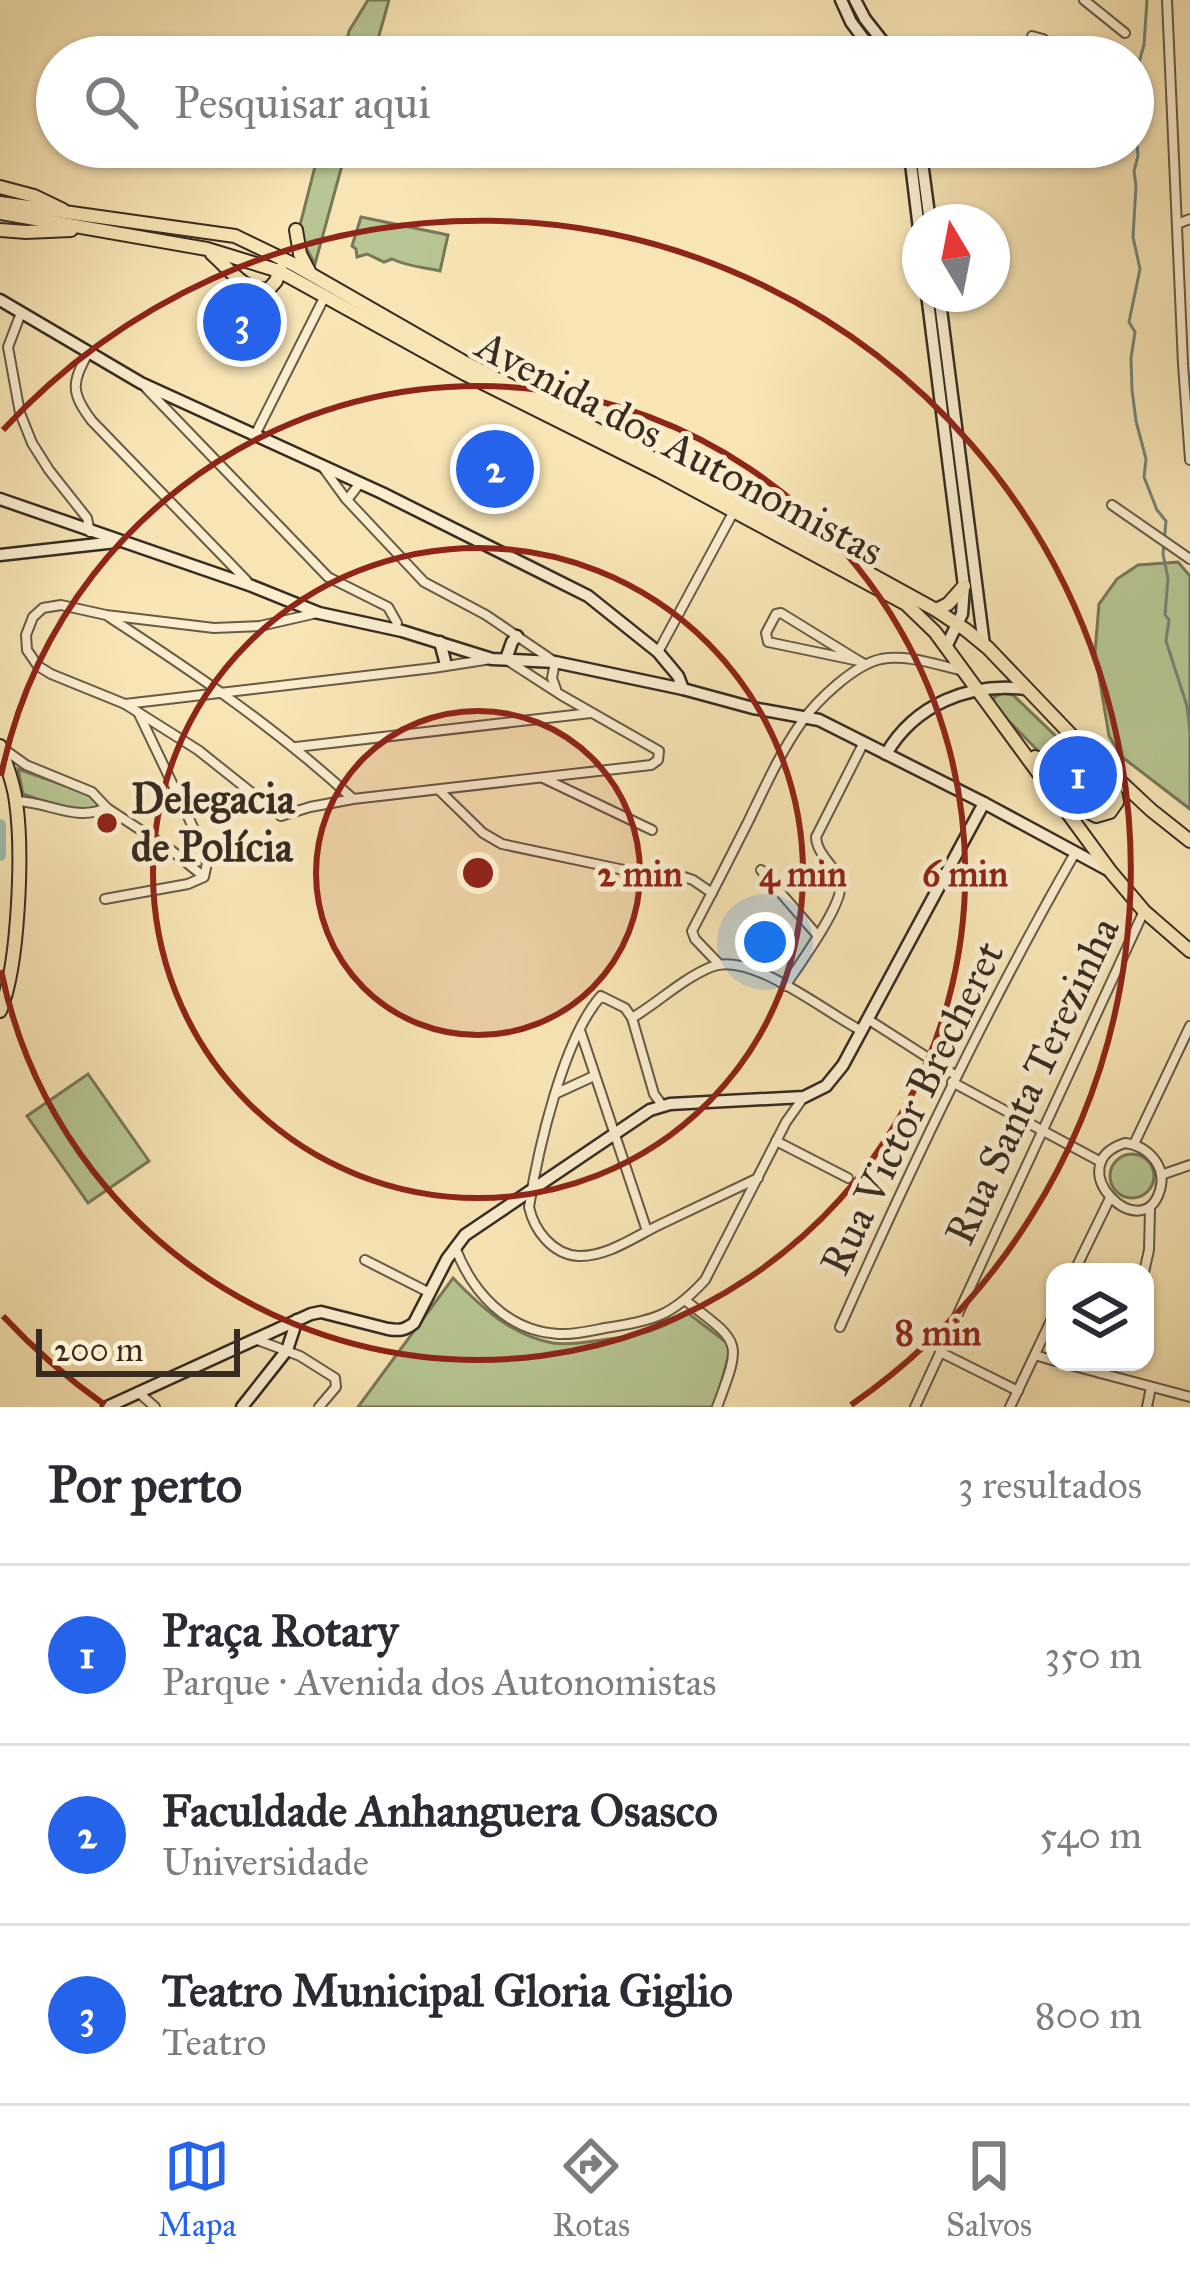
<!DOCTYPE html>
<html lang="pt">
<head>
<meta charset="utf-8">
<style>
  body { margin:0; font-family:"IM FELL Great Primer",serif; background:#f2f2f3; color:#2b2b33 }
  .controls { position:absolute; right:36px; bottom:36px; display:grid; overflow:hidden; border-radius:24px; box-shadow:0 3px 9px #0004 }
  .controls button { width:108px; height:108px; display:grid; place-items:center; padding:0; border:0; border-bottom:3px solid #e1e1e2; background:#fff; color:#2b2b33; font:60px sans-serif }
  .compass { position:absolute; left:902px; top:204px; width:108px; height:108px; border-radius:50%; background:#fff; box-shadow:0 3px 9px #0004; rotate:350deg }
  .scale { position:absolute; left:36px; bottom:30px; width:204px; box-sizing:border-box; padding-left:12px; border:6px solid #372b22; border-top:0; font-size:33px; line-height:42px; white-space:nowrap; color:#372b22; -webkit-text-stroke:9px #faeecf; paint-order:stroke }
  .you { position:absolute; left:765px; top:942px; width:42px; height:42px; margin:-30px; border:9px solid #fff; border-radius:50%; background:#1a73e8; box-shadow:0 0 0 18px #1a73e833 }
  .badge { display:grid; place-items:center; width:78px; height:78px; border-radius:50%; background:#2563eb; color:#fff; font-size:39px; font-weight:700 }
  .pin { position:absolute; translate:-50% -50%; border:6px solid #fff; box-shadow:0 3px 12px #0006 }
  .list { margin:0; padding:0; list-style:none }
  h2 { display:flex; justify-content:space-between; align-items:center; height:156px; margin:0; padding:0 48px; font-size:51px }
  h2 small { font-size:39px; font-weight:400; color:#7c7c81 }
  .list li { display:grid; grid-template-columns:78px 1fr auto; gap:36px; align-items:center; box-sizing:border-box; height:180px; padding:0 48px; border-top:3px solid #e1e1e2 }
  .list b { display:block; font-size:45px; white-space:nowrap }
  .list p { margin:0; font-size:39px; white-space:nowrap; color:#7c7c81 }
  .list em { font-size:39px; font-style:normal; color:#7c7c81 }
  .icon { flex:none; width:66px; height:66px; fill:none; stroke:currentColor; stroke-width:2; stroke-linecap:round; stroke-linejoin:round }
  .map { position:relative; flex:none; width:1190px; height:1407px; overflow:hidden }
  .search { position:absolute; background:#fff; box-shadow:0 3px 9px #0004; left:36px; right:36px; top:36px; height:132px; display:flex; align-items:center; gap:30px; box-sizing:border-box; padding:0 42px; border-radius:66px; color:#7c7c81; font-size:45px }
  .sheet { height:696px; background:#fff }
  nav { display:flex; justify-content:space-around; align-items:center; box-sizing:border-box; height:168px; border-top:3px solid #e1e1e2; background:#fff; font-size:33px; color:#7c7c81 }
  nav a { display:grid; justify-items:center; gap:6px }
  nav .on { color:#2563eb }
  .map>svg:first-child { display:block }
  .green { fill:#b7c692; stroke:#77785a; stroke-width:3 }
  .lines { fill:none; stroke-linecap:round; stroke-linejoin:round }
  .stream { stroke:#748477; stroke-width:3 }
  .river { stroke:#9dbfaf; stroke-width:12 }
  .street-casing { stroke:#675a47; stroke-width:12 }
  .secondary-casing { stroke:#372b22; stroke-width:15 }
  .primary-casing { stroke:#372b22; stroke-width:16 }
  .street { stroke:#faeecf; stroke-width:8 }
  .secondary { stroke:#faeecf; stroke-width:10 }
  .primary { stroke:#f8e5b5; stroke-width:12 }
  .ring { fill:none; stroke:#8f2418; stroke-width:6 }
  .poi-dot { fill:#8f2418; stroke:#faeecf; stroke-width:4.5 }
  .labels { text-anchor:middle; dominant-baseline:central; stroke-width:10; stroke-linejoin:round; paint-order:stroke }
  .street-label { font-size:42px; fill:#372b22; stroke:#faeecf }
  .poi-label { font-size:42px; font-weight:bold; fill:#372b22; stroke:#faeecf; text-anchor:start }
  .centre { fill:#8f2418; stroke:#faeecf; stroke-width:6 }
  .ring-label { font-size:36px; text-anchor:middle; font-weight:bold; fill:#8f2418; stroke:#faeecf; stroke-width:10; stroke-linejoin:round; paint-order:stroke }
</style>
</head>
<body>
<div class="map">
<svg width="1190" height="1407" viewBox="0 0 1190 1407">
  <rect width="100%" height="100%" fill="#f8e5b5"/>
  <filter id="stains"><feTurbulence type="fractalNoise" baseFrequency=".00167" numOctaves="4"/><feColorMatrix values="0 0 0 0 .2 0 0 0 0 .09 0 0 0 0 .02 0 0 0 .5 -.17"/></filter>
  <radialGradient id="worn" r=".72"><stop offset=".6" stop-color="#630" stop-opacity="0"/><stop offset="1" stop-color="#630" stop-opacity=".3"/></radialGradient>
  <g class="green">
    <path d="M368,0h21l-16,57h-30l6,-26z"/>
    <path d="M320,147h27l-32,117 -17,-31z"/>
    <path d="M361,217l87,18 -8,36c-17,-4 -31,-4 -48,-12l-8,3 -17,-8 -10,3 -1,-8 -4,-3z"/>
    <path d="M1178,562l12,14v233l-68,-52 -13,-21 -14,-84 4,-48 18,-25 21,-14z"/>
    <path d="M1003,693l10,2 99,95 -1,14 -7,4 -11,-1 -100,-102 1,-8z"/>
    <path d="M18,769l71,25 12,11c-24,14 -53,-3 -78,-11z"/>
    <path d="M88,1074l61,87 -61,42 -61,-87z"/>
    <circle cx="1132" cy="1176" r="22"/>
    <path d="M453,1278c28,29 59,58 100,65 17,3 39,-2 56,-4 32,-4 51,-9 79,-26l43,33 -16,61h-357z"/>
  </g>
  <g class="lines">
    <path class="stream" d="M1147,0l-3,45 -7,24 -2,49 3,38 -4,15 2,15 -3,51 7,32 -11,53 6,10 -4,26 1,32 4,31 10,38 -2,18 13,33 9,11 -3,33 5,24 -3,37 4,5 -3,21 21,65 3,26"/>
    <path class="river" d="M0,825v30"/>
    <g class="street-casing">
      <g id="street">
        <path d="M1084,0l41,33"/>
        <path d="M1167,0l16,364 7,96"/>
        <path d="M1032,36l11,3 23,18"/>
        <path d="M1177,224l13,-5"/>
        <path d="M21,313l-13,34 12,66 12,30 17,27 38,48 3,14"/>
        <path d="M88,353c-16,30 -18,39 4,68l155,160"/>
        <path d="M146,388l182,189 60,30 9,16 -2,7"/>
        <path d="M255,435l70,-139"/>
        <path d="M322,466l24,33"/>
        <path d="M360,483l-13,17 77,82 62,33 69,47 -3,16 4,11"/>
        <path d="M1112,505l78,54"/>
        <path d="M317,613l-57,13 -46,2 -108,-13 -45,-10 -18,3 -10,9 -7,18 1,15 11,16 13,8 74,30 73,46 83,66 29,-9 43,-8 298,-34 7,-5 1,-9 -98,-56 -54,-35"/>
        <path d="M109,617c86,56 167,111 243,181"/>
        <path d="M658,652l76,-141"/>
        <path d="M859,661l-91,-19 -2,-9 10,-19 5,-1 78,48 6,3"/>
        <path d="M125,704l308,-36 58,-9"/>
        <path d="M296,747l295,-34"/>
        <path d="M5,750l21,15 66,27 15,16 64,42 32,26"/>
        <path d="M543,778l109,52"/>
        <path d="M440,791l43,42 19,11 127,27 43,2 21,7 19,13"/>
        <path d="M16,801c34,1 58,21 91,7"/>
        <path d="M761,870l57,66"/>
        <path d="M105,899l83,-15 16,-7 3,-14 -4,-15 -64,-134"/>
        <path d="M719,964l-24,-25 -3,-8c19,-36 38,-73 56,-109 16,-33 32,-69 53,-99 16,-23 53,-58 80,-64 27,-5 56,6 83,12"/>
        <path d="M785,986c12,-18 57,-80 55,-99 -1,-20 -23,-30 -24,-50l48,-95"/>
        <path d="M632,1018l-7,-10 -24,-12c-38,43 -63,154 -72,211 5,23 23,47 49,49 28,1 55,-18 79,-30 33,-16 67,-32 101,-48"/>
        <path d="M869,1020l86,55"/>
        <path d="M581,1033l66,198"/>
        <path d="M952,1082l149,80"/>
        <path d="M557,1093l37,-17"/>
        <path d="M662,1105l-8,-11 -22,-76c27,-16 50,-39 79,-51 39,-17 115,46 151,64"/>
        <path d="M776,1141l72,37"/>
        <path d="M1125,1143c23,3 42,23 35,47 -17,59 -103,-25 -35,-47z"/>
        <path d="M1134,1144l56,-118"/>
        <path d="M1161,1175l29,-10"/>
        <path d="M455,1247c17,45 52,84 103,87 16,1 32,-3 47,-6 49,-8 66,-11 100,-48l81,-158 17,-24"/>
        <path d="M365,1260l65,33"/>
        <path d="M1074,1272l36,-74"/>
        <path d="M1144,1272l5,-22 1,-41"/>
        <path d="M686,1301c56,43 56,39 31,106"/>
        <path d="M840,1327c72,-162 147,-320 235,-474"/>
        <path d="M255,1339l45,17 35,22 1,9 -17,20"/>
        <path d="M940,1352l78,39"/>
        <path d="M1035,1355l20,6"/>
        <path d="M1059,1362l131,35"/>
        <path d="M1100,1373l6,-11"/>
        <path d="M138,1392l17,15"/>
        <path d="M915,1407l229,-496"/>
        <path d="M1010,1407l45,-95"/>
        <path d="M1147,1407l4,-20"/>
      </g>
    </g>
    <g class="secondary-casing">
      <g id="secondary">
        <path d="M841,0l10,22 26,35"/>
        <path d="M855,0l10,19 30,38"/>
        <path d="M909,147l11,90"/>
        <path d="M920,147l10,75"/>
        <path d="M927,294l37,292 -2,28 -16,33"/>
        <path d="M939,294l45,351"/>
        <path d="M0,300l141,83 241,110 206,103 70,56 20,24 5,13"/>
        <path d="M0,499l252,87 67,27 83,18 90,28 63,3 128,27 70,19 66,12 165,83 124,67"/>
        <path d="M0,555l116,-13"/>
        <path d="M440,642l5,19"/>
        <path d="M506,659l6,-17 5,-6"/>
        <path d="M886,754c29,-50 84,-72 140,-65"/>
        <path d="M107,1407l204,-93 10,-2 67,17c12,2 17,1 26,-6l33,-64 18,-24 185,-125 20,-6 134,-7 22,-11 17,-21 141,-262"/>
        <path d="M242,1407l45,-57 10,-30"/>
      </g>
    </g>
    <g class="primary-casing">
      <g id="primary">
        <path d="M0,187l34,9 29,14"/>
        <path d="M0,203l235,33 58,28 169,97 294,150 180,99 30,20 22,18 88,92 75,70 39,31"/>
        <path d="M0,213l207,36 72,22 186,103 194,97 247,133 29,28 176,240 33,39 46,40"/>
        <path d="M0,230l26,2 45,-2"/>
        <path d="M296,230l4,24 10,19"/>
        <path d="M212,254c17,15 34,39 57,35l7,-8 4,-12"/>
        <path d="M936,610l12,-6 16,-18"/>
        <path d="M0,746c6,18 14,37 16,56 7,49 3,164 -16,209"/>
        <path d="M1035,757l52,54 9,5 14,-4 7,-10 -5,-27"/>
      </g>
    </g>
    <use href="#street" class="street"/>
    <use href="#secondary" class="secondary"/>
    <use href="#primary" class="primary"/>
  </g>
  <circle cx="478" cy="873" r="162" fill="#8f2418" fill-opacity=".12"/>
  <g class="ring">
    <circle cx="478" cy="873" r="162"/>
    <circle cx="478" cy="873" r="325"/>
    <path d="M1 776A487 487 0 1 1 1 970"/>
    <path d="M105 1405A650 650 0 0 1 3 1316M3 430A650 650 0 1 1 851 1405"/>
  </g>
  <circle class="poi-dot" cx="107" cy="823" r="12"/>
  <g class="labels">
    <g class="street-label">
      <text transform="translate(680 448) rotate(28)">Avenida dos Autonomistas</text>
      <text transform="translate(1032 1081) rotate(-65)">Rua Santa Terezinha</text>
      <text transform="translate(912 1108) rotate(-64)">Rua Victor Brecheret</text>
    </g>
    <g class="poi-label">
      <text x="131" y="799">Delegacia<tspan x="131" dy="48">de Polícia</tspan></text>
    </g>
  </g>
  <circle cx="478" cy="873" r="18" class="centre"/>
  <g class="ring-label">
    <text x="640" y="886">2 min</text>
    <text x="803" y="886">4 min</text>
    <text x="965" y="886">6 min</text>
    <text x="938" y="1345">8 min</text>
  </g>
  <rect width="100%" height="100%" filter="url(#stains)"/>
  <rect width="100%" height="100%" fill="url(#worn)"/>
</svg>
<div class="controls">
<button><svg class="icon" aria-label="layers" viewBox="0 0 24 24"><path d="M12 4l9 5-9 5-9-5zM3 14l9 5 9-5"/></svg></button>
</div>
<svg class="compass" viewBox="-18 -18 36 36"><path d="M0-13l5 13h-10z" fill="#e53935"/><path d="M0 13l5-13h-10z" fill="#7c7c81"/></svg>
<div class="scale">200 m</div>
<div class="you"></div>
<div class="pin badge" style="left:1078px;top:775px">1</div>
<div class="pin badge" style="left:495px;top:469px">2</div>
<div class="pin badge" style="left:242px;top:322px">3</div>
<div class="search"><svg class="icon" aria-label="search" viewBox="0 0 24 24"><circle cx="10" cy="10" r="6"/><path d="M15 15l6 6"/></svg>Pesquisar aqui</div>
</div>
<section class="sheet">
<h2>Por perto<small>3 resultados</small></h2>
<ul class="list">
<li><span class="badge">1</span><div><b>Praça Rotary</b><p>Parque · Avenida dos Autonomistas</p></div><em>350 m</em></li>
<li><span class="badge">2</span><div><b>Faculdade Anhanguera Osasco</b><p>Universidade</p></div><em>540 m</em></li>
<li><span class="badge">3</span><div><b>Teatro Municipal Gloria Giglio</b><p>Teatro</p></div><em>800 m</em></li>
</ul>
</section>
<nav>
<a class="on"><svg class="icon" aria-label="map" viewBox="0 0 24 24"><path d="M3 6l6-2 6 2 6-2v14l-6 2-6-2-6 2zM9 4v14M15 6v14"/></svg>Mapa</a>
<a><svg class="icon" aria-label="directions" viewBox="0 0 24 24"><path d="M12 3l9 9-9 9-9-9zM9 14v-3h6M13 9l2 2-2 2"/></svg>Rotas</a>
<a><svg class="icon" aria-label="saved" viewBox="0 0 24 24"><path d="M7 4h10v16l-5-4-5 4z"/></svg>Salvos</a>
</nav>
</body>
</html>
